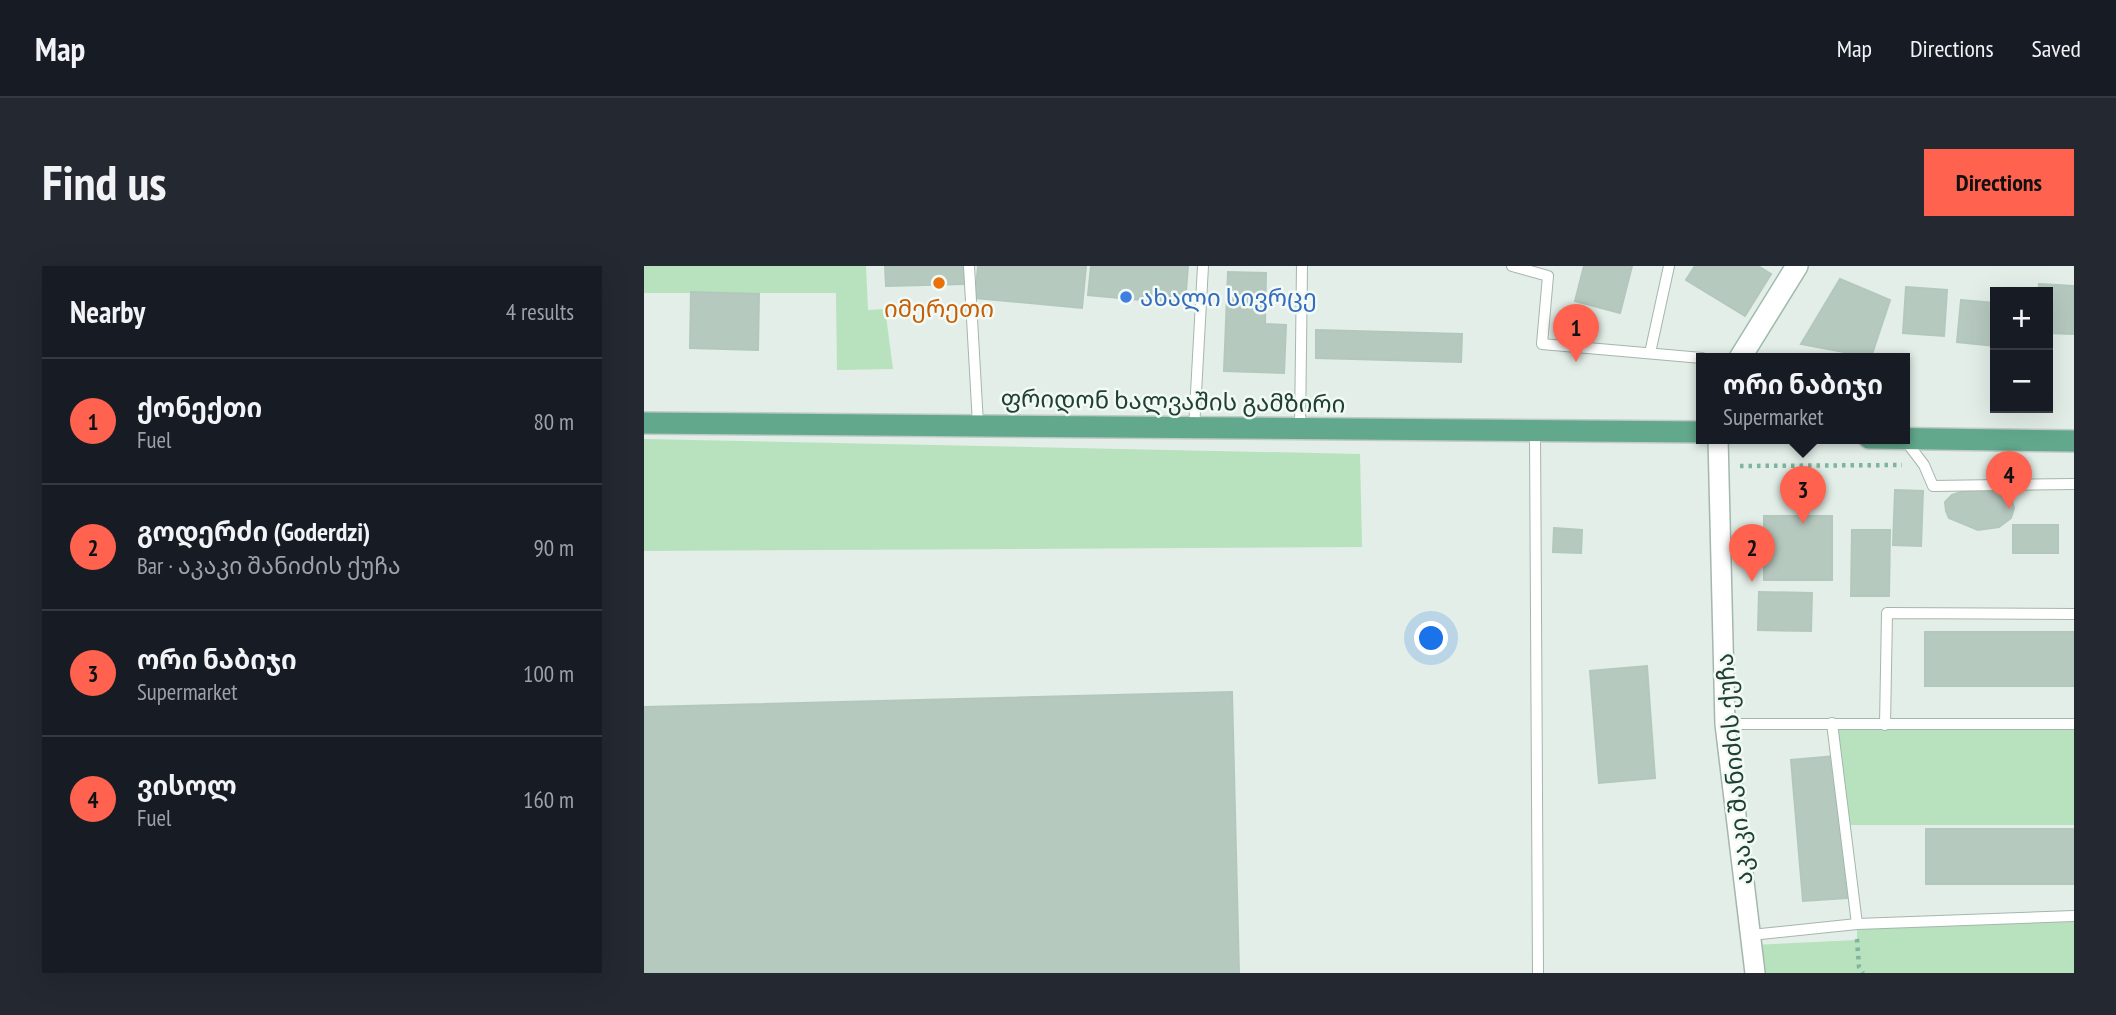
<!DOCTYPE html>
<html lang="en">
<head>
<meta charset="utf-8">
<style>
  body { margin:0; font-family:"PT Sans Narrow","Noto Sans Georgian",sans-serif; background:#242831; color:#f1f3f6 }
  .controls { position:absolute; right:21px; top:21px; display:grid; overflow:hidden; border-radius:0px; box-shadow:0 7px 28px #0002 }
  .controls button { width:63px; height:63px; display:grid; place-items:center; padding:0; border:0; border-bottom:2px solid #363941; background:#171b24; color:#f1f3f6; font:35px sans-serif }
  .you { position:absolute; left:788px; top:373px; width:24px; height:24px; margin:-18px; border:5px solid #fff; border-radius:50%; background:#1a73e8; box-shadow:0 0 0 10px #1a73e833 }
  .badge { display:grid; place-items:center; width:46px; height:46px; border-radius:50%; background:#ff624e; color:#111; font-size:23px; font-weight:700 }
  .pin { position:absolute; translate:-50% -58px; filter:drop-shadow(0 2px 4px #0008) }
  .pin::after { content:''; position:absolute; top:37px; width:24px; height:21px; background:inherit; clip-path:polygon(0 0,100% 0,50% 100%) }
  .popup { position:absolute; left:1052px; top:87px; width:214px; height:91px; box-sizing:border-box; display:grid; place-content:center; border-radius:0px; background:#171b24; filter:drop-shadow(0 2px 5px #0005); font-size:23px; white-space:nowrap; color:#9ea1a6 }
  .popup b { font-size:26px; color:#f1f3f6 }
  .popup::after { content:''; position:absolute; left:50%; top:100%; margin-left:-14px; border:14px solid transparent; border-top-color:#171b24 }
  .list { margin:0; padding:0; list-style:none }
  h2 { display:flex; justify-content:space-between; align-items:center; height:91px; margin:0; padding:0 28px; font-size:30px }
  h2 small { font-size:23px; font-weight:400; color:#9ea1a6 }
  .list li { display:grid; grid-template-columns:46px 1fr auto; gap:21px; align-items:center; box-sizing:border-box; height:126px; padding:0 28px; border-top:2px solid #363941 }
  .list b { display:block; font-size:26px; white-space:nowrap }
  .list p { margin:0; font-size:23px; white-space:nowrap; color:#9ea1a6 }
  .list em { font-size:23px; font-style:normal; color:#9ea1a6 }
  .map { position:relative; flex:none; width:1430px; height:707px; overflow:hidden; border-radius:0px }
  header { display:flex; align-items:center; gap:42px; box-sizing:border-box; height:98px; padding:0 35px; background:#171b24; border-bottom:2px solid #363941 }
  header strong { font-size:33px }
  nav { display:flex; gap:38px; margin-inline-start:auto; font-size:24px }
  .intro { display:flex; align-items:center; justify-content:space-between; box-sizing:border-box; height:168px; padding:0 42px }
  h1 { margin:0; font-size:49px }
  .button { padding:18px 32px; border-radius:0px; background:#ff624e; color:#111; font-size:24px; font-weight:700 }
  main { display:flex; gap:42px; padding:0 42px }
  aside { flex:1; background:#171b24; border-radius:0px; box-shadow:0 7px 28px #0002 }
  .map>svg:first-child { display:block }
  .green { fill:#b8e1bd }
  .building { fill:#b6c9bf; stroke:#b3c8bd; stroke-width:2 }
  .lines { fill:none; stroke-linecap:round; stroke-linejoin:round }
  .lane-casing { stroke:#a4b7ad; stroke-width:12 }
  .street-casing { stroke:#a4b7ad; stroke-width:22 }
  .secondary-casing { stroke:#9ebbad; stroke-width:24 }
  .primary-casing { stroke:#c0cac6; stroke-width:24 }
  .path { stroke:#7eb59c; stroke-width:4.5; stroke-dasharray:3.5 5; stroke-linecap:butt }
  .lane { stroke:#fff; stroke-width:10 }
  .street { stroke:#fff; stroke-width:19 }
  .secondary { stroke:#fff; stroke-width:21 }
  .primary { stroke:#61a88c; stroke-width:21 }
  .food-dot { fill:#e8710a; stroke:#f3faf5; stroke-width:2.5 }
  .shop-dot { fill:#3f7fe0; stroke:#f3faf5; stroke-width:2.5 }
  .labels { text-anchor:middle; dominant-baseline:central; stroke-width:5; stroke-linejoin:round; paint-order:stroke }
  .shop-label { font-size:24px; fill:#366cbe; stroke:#f3faf5; text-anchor:start }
  .food-label { font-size:24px; fill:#c56008; stroke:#f3faf5 }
  .street-label { font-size:24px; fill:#1f4133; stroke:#f3faf5 }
</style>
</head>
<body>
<header>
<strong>Map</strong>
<nav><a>Map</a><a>Directions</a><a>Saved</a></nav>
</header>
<div class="intro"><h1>Find us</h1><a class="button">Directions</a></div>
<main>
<aside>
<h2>Nearby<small>4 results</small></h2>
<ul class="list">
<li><span class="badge">1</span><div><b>ქონექთი</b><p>Fuel</p></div><em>80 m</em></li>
<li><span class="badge">2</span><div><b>გოდერძი (Goderdzi)</b><p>Bar · აკაკი შანიძის ქუჩა</p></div><em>90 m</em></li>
<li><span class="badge">3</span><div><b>ორი ნაბიჯი</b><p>Supermarket</p></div><em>100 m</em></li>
<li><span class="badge">4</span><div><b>ვისოლ</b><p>Fuel</p></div><em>160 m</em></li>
</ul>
</aside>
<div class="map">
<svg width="1430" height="707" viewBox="0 0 1430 707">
  <rect width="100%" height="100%" fill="#e2eee7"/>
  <g class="green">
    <path d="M0,0h222l2,44 17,-1 8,60 -56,1 -1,-77h-192z"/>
    <path d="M0,173l716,15 2,93 -718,4z"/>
    <path d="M1188,457l242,1v101h-229z"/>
    <path d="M1430,650v57h-319l-3,-28 105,-5v-16z"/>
  </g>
  <g class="building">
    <path d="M241,0h78l1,18 -78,2z"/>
    <path d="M334,0h108l-4,42 -107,-10z"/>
    <path d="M447,0h97l-3,38 -97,-9z"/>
    <path d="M940,0h48l-12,47 -45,-12z"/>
    <path d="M1051,0h63l13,8 -26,42 -59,-36z"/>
    <path d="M584,6l38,1 -1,51 21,1 -2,48 -60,-2z"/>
    <path d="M1196,13l50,21 -19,57 -70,-13z"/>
    <path d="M1395,18l35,2v48l-26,-1v-41h-10z"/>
    <path d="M1262,21l41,3 -3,46 -41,-3z"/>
    <path d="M47,26l68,2 -1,56 -68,-2z"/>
    <path d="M1317,34l34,3v43l-38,-4z"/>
    <path d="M672,64l146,4 -1,28 -145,-4z"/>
    <path d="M1348,222l10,3 9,7 3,10 -3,10 -12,9 -21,3 -29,-12 -3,-7 -1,-9 7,-7 19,-6z"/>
    <path d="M1251,224l28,1 -2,55 -28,-1z"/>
    <rect x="1120" y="250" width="68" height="64"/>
    <rect x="1369" y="259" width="45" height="28"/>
    <path d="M910,262l28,2 -1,23 -28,-1z"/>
    <path d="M1208,264h38l-1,66h-38z"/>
    <path d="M1115,326l53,1 -1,38 -53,-1z"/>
    <rect x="1281" y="366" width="149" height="54"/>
    <path d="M1003,400l8,112 -56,5 -9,-112z"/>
    <path d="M588,426l7,281h-595v-266z"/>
    <path d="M1191,490l12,142 -44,3 -12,-141z"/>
    <rect x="1282" y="563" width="148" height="55"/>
  </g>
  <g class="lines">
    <g class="lane-casing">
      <g id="lane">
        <path d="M325,0l9,158"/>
        <path d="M868,0l36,10 -6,68 160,14"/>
        <path d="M1006,87l19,-87"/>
        <path d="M550,163l9,-163"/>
        <path d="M656,164l2,-164"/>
        <path d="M891,167l3,540"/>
        <path d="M1261,174l19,25 9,21 141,-2"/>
        <path d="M1188,457l25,201 217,-8"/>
        <path d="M1081,458h349"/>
        <path d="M1241,459l2,-112 187,1"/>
        <path d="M1107,669l106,-11"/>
      </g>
    </g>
    <g class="street-casing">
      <path id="street" d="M1074,172l7,286 30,249"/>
    </g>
    <g class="secondary-casing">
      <path id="secondary" d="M1096,92l57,-92"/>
    </g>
    <g class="primary-casing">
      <g id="primary">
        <path d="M0,157l1058,9"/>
        <path d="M1225,172l205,3"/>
      </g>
    </g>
    <g class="path">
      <path d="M1096,200l162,-1"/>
      <path d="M1213,673l2,28 4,6"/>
    </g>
    <use href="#lane" class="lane"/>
    <use href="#street" class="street"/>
    <use href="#secondary" class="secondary"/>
    <use href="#primary" class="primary"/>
  </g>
  <circle class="food-dot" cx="295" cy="17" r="7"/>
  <circle class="shop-dot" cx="482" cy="31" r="7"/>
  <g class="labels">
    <g class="shop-label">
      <text x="496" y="31">ახალი სივრცე</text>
    </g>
    <g class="food-label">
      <text x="295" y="42">იმერეთი</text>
    </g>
    <g class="street-label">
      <text transform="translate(529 135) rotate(1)">ფრიდონ ხალვაშის გამზირი</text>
      <text transform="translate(1090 503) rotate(-95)">აკაკი შანიძის ქუჩა</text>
    </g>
  </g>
</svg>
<div class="controls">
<button>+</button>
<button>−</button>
</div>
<div class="you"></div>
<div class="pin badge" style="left:932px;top:96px">1</div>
<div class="pin badge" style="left:1108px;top:316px">2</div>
<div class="pin badge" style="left:1159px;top:258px">3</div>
<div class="popup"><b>ორი ნაბიჯი</b>Supermarket</div>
<div class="pin badge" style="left:1365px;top:243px">4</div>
</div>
</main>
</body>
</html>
